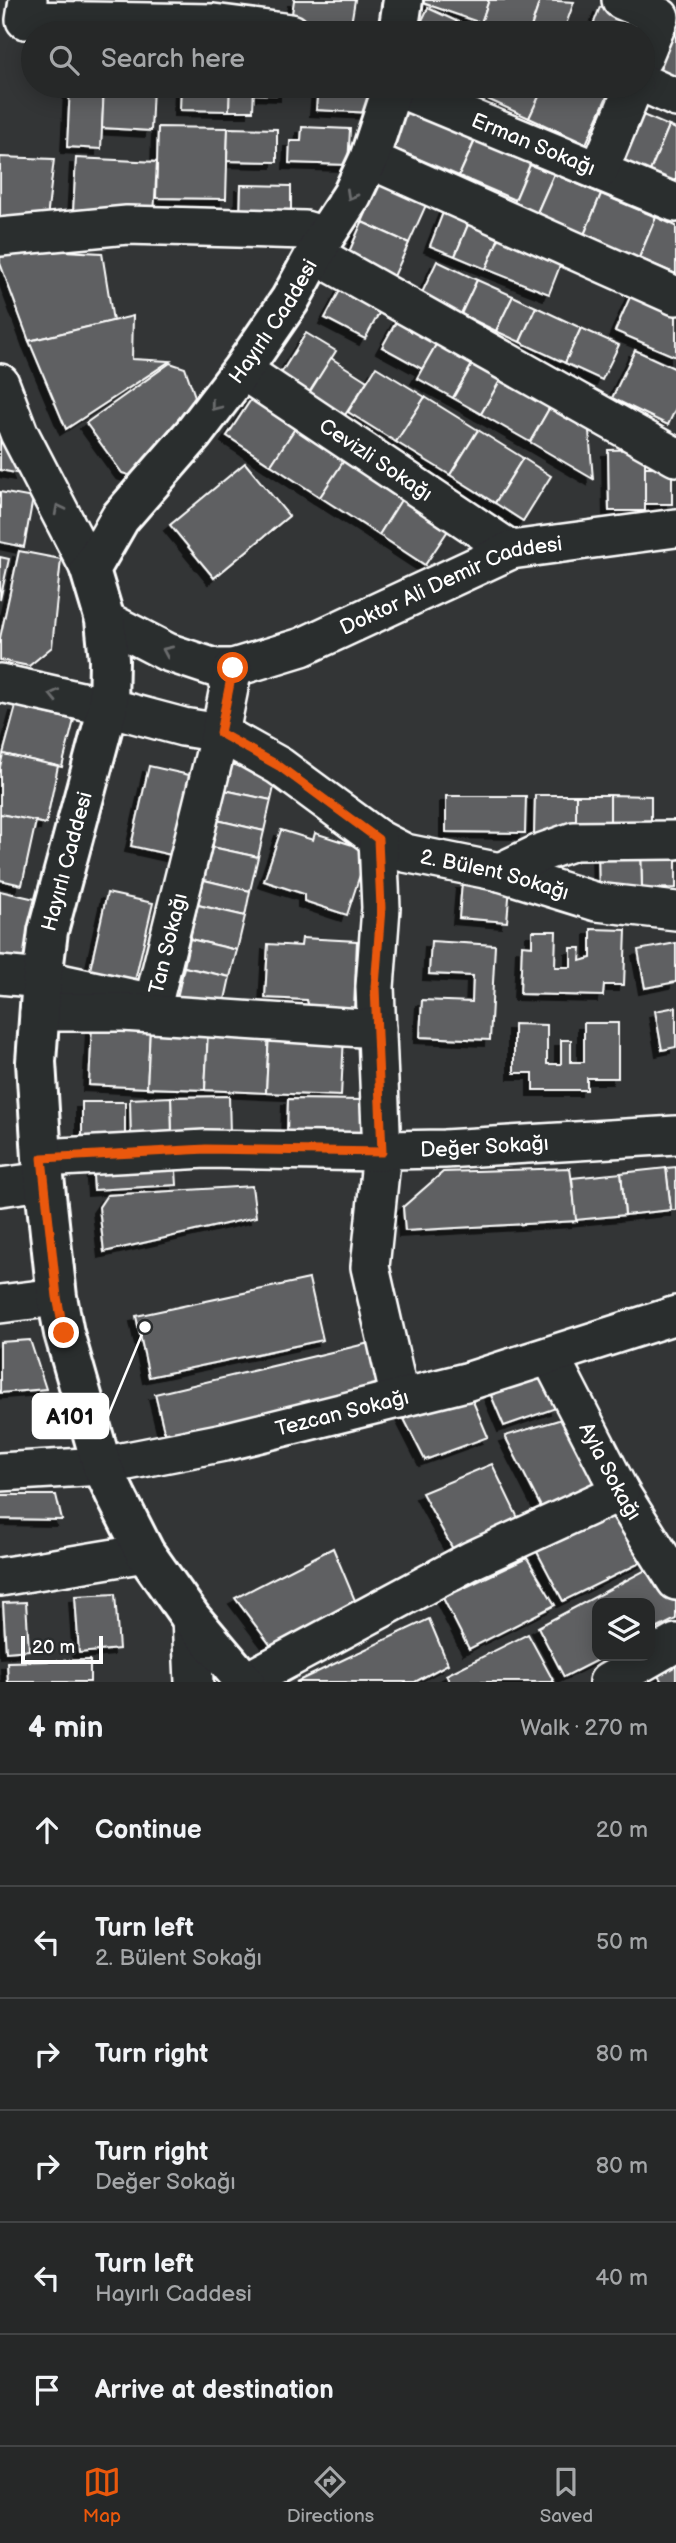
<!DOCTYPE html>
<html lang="en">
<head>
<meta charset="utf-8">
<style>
  body { margin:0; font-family:"Balsamiq Sans",sans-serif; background:#323434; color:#f1f3f6 }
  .controls { position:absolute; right:21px; bottom:21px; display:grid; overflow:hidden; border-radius:14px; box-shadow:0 4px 18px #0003 }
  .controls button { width:63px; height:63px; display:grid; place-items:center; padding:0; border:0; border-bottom:2px solid #424445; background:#262828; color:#f1f3f6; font:35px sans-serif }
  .scale { position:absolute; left:21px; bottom:18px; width:82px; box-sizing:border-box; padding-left:7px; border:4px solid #fff; border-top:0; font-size:19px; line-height:24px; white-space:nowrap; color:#fff; -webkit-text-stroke:5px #2a2d2e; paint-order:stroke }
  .stop { position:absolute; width:21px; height:21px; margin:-16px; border:5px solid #ea580c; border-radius:50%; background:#fff }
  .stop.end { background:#ea580c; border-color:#fff; box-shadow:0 2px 7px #0008 }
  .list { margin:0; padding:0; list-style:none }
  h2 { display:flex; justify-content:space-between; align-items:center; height:91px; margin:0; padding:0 28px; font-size:30px }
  h2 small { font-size:23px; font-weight:400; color:#a4a6a8 }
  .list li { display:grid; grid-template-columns:46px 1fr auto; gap:21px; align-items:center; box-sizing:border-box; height:112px; padding:0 28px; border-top:2px solid #424445 }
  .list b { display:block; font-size:26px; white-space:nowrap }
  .list p { margin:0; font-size:23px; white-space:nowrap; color:#a4a6a8 }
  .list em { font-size:23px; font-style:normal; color:#a4a6a8 }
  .icon { flex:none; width:38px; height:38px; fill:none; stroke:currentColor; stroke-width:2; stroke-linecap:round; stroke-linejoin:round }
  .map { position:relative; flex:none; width:676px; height:1682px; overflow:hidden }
  .search { position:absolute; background:#262828; box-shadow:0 4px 18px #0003; left:21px; right:21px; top:21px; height:77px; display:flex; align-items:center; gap:18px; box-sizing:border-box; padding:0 24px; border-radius:38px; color:#a4a6a8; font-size:26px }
  .sheet { height:763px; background:#262828 }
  nav { display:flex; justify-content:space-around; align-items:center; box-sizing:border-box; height:98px; border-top:2px solid #424445; background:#262828; font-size:19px; color:#a4a6a8 }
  nav a { display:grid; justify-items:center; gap:4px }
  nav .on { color:#ea580c }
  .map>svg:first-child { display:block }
  .building { fill:#5f6162; stroke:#fff; stroke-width:2; filter:url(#shadow) }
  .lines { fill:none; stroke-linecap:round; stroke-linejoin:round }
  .minor-casing { stroke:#fff; stroke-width:42 }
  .major-casing { stroke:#fff; stroke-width:44 }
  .minor { stroke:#2a2d2e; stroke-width:37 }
  .major { stroke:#2a2d2e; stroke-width:38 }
  .oneway { stroke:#6a6c6d }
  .route { stroke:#ea580c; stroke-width:9 }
  .labels { text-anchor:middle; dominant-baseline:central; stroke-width:5; stroke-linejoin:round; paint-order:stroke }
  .street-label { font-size:21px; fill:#fff; stroke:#2a2d2e }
  .leader { fill:none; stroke:#fff; stroke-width:2.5 }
  .callout-dot { fill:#fff; stroke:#2a2d2e; stroke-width:2.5 }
  .callout { fill:#fff; stroke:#fff; stroke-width:2.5 }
  .callout-label { font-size:23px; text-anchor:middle; font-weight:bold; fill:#111 }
</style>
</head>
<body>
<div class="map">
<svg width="676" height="1682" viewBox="0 0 676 1682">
  <defs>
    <filter id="shadow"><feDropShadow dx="-6" dy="6" stdDeviation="0" flood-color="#0009"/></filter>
  </defs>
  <rect width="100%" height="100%" fill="#333536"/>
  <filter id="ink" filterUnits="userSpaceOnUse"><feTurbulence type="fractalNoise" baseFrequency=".0143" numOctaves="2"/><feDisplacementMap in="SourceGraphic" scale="14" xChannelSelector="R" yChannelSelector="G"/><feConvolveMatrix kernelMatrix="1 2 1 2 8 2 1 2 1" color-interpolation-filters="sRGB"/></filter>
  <g filter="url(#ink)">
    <g class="building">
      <path d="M294,0h61l-5,30 -59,-9z"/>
      <path d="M420,0h69l-8,23 -61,-21z"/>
      <path d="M489,0h51l-11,33h-20l-28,-10z"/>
      <path d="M540,0l34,2 -11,31h-26l-7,-2z"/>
      <path d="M600,7l33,13 -5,13h-38z"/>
      <path d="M428,8l54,25h-66z"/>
      <path d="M663,26l13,5v50l-29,-10z"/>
      <path d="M70,86h34l-3,63 -34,-2z"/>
      <path d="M104,86h49l-2,45 -49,-3z"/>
      <path d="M181,86h49l-1,25 -49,-1z"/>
      <path d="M230,86h24l-1,25h-24z"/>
      <path d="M254,86h32v9l-32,-1z"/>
      <path d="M318,86h55l-1,27 -56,-3z"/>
      <path d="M459,86h85l-15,32z"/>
      <path d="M544,86h53l12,6 -23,52 -57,-26z"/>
      <path d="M404,102l74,31 -19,43 -73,-31z"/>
      <path d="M631,110l38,16 -21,50 -37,-15z"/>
      <path d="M669,126l7,3v58l-28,-11z"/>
      <path d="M158,127l70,1 -2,71 -70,-1z"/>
      <path d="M302,127l48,2 -2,36 -59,-2 1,-22h11z"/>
      <path d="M228,128l49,1v33l-50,-1z"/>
      <path d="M477,136l55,24 -17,40 -56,-24z"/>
      <path d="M0,157l54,2 -8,68 -46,2z"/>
      <path d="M76,158l81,4 -3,53 -81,-3z"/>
      <path d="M530,165l24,9 -18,41 -23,-10z"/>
      <path d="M554,174l47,20 -17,41 -48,-20z"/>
      <path d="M379,184l47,21 -17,38 -47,-21z"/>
      <path d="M241,185l50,1v36l-51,-1z"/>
      <path d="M601,194l55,23 -17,41 -55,-23z"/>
      <path d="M446,205l26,10 -17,41 -25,-10z"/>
      <path d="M472,215l31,13 -17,41 -31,-13z"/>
      <path d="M656,217l20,9v48l-37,-16z"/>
      <path d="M362,222l47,21 -17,38 -46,-22z"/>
      <path d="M503,228l62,25 -16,41 -63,-25z"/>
      <path d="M6,248l96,5 11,68 -84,20 -29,-78v-5z"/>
      <path d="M437,261l40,19 -16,34 -40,-19z"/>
      <path d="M477,280l36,16 -17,35 -35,-17z"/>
      <path d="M343,285l40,21 -18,33 -40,-21z"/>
      <path d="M634,288l42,18v51l-61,-26z"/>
      <path d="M513,296l23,11 -16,35 -24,-11z"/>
      <path d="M536,307l45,21 -16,35 -45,-21z"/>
      <path d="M401,313l40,23 -19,33 -40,-22z"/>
      <path d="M133,316l-1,43 38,2 -104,68 -37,-88z"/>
      <path d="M581,328l38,17 -17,35 -37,-17z"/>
      <path d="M306,333l30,18 -27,42 -29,-18z"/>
      <path d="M441,336l36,20 -24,42 -36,-20z"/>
      <path d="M635,350l41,19v39l-8,17 -56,-27z"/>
      <path d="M477,356l28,16 -24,42 -28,-16z"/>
      <path d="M331,358l36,23 -22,34 -36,-22z"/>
      <path d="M170,363l15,5 13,37 -56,74 -20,-6 -36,-50z"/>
      <path d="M376,367l49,30 -29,45 -48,-30z"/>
      <path d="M505,372l49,28 -24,42 -49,-28z"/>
      <path d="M254,395l44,29 -27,41 -44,-29z"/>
      <path d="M425,397l53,33 -28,45 -54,-33z"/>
      <path d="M554,400l34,19 5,60 -63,-37z"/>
      <path d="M298,424l50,31 -28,42 -49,-32z"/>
      <path d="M0,430l20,44 -20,-4z"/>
      <path d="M478,430l45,28 -28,45 -45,-28z"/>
      <path d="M353,447l58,38 -32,50 -59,-38z"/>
      <path d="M645,449v62h-36l-1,-61z"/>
      <path d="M523,458l28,18 -28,45 -28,-18z"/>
      <path d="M245,463l44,53 -75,62 -44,-53z"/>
      <rect x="645" y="467" width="27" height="37"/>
      <path d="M0,492l33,6 -9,49 -24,-5z"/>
      <path d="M406,492l47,31 -28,42 -46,-30z"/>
      <path d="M19,551l42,8 -9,88 -23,19 -29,-6v-22z"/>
      <path d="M0,557l9,2 -9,41z"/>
      <path d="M16,706l58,14 -12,47 -59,-13z"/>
      <path d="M3,754l55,12 -12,58 -46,-10v-47z"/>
      <path d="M230,764l47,10 -6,26 -47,-10z"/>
      <path d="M149,766l49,11 -18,80 -49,-11z"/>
      <path d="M224,790l47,10 -7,31 -47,-11z"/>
      <path d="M535,795h41v40l-42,-1z"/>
      <rect x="576" y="795" width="34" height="40"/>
      <path d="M610,795l41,1v40l-41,-1z"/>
      <path d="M446,796h80l-1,37 -79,-1z"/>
      <path d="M0,814l36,7 -14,64 -22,-5z"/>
      <path d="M217,820l47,11 -6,26 -46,-10z"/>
      <path d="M281,830l32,10 2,-7 53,17 -21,65 -43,-14v-7l-40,-13z"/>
      <path d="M212,847l46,10 -8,34 -46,-11z"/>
      <path d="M676,848v40l-34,1 -1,-40z"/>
      <path d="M641,849l1,40 -43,1 -1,-40z"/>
      <path d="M204,880l46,11 -5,25 -47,-11z"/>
      <path d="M462,883l48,3 -3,36 -48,-4z"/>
      <path d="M0,891l44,10 -15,64 -29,-7z"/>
      <path d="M107,893l46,10 -20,86 -45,-10z"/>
      <path d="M198,905l47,11 -8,34 -47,-11z"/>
      <path d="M591,929l35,1 -2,55h-20l-1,11 -83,-2 2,-49 10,1v-15h24l-1,36h16v-19h10l-1,13 11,-3z"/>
      <path d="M302,938l55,3 -3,68 -45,-2 -2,-7 -42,-2 3,-54 33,2z"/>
      <path d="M190,939l47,11 -7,27 -46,-10z"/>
      <path d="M431,941l64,4 -5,95 -70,-3 2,-37 50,2 1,-26 -44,-2z"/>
      <path d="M676,943v39l-31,6 -7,-38z"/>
      <path d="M184,967l46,10 -7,32 -46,-11z"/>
      <path d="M676,1007v40l-14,3 -7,-39z"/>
      <path d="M584,1023h34v55h-31v12h-54v-17h-19v-49l33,1v39h14v-24h10v22h13z"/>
      <path d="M92,1026l58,3 -3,59 -58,-3z"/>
      <path d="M150,1029l58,2 -3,59 -58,-2z"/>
      <path d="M208,1031l61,2 -3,60 -61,-3z"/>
      <path d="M269,1033l75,3 -3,60 -75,-3z"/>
      <path d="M229,1096l1,38 -58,1 -1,-38z"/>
      <path d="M171,1097l1,42 -41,1 -1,-41z"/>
      <path d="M288,1099l76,1v36l-77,-2z"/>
      <rect x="82" y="1102" width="43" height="37"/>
      <path d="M175,1155l2,30 -83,5 -2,-30z"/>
      <path d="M676,1167v43h-5l-5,-42z"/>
      <path d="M570,1168l7,53 -172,10 -2,-24 40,-35z"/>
      <path d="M666,1168l5,42 -46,5 -4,-42z"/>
      <path d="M621,1173l4,42 -49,5 -4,-42z"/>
      <path d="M252,1186l4,31 -152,35 -5,-45 8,-12z"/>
      <path d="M309,1279l14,61 -174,37 -13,-61z"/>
      <path d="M30,1340l16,49 -46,4v-51z"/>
      <path d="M382,1340l13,53 -227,54 -13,-53z"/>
      <path d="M541,1370l15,38 -52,18 -16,-38z"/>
      <path d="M469,1392l19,45 -63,23 -25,-49z"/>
      <path d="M562,1419l37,65 -57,25 -37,-73z"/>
      <path d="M492,1464l26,54 -64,33 -32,-58z"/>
      <path d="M0,1495h56l6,25 -62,-1z"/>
      <path d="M619,1513l27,47 -83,41 -27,-51z"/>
      <path d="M333,1548l26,62 -82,44 -42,-56z"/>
      <path d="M527,1558l28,47 -86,44 -26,-51z"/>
      <path d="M655,1565l21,36v18l-26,13v-29h-53v53h8l-41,21 -26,-50z"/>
      <path d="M115,1594l4,55 -40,4 -4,-57z"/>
      <path d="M26,1602l3,48 -23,2 -3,-49z"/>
      <path d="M429,1619l19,45 -33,18h-119z"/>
      <path d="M528,1634l26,48h-104l-4,-7z"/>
      <path d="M90,1660v22h-82l-1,-20z"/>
      <path d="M676,1664v18h-14l-5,-8z"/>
    </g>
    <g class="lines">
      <g class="minor-casing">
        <g id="minor">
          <path d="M28,0l-3,20 188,3 78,10"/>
          <path d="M621,0l39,17 -17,41"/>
          <path d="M643,83l33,15"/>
          <path id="s1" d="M393,86l283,117"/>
          <path d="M369,159l307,137"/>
          <path d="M599,171l35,-85"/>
          <path d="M0,237l127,-12 178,5 20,6"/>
          <path d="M316,255l360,202"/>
          <path id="s2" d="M242,370l269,180"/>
          <path d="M0,383l19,50 71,137"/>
          <path id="s3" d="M105,620l62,32 48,16h18l69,-21 209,-97 165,-22"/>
          <path id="s4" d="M0,683l108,24 75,20 37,6 59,33 99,73 27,14 95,19 97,30 79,9"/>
          <path d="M378,839l3,69 -6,79 7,165 -12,115 30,132"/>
          <path d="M500,872l40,-19 34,-12 102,-1"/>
          <path id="s5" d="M0,975l42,4 111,24 67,-270 13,-65"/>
          <path d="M39,1012h84l254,17"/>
          <path id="s6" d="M42,1158l164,-9 176,3 6,-2 56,-1 232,-14"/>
          <path d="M0,1187l44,-6"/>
          <path d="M0,1304l57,-7"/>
          <path id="s7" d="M550,1356l70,136 56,89"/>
          <path id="s8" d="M0,1472l102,-6 122,-24 242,-60 210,-67"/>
          <path d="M0,1577l145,-24"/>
          <path d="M191,1618l3,64"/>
          <path d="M245,1682l227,-122 148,-68"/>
          <path d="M608,1682l68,-39"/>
        </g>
      </g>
      <g class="major-casing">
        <g id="major">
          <path d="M398,33l5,-33"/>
          <path id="s9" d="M245,1682l-54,-64 -46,-65 -28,-55 -15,-32 -38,-133 -7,-36 -15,-139 -6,-96 6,-83 6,-48 60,-224 1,-47 -4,-40 -15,-50 30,-52 74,-85 48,-63 48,-70 35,-64 27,-41 17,-36 24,-73"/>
        </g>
      </g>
      <use href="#minor" class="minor"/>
      <use href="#major" class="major"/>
    </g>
    <defs><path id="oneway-chevron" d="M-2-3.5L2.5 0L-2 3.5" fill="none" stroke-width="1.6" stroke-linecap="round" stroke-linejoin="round" transform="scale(1.75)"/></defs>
    <g class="oneway">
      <use href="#oneway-chevron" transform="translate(351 195) rotate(119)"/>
      <use href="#oneway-chevron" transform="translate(215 406) rotate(128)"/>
      <use href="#oneway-chevron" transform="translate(59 509) rotate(-117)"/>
      <use href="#oneway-chevron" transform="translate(167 651) rotate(-156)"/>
      <use href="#oneway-chevron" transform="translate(54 695) rotate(-167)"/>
    </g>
  </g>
  <g class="lines" filter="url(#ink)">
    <path class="route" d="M64,1333l-7,-36 -15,-139 164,-9 176,3 -7,-165 6,-79 -3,-69 -99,-73 -59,-33 13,-65"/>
  </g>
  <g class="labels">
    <g class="street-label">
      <text stroke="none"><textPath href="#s1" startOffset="152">Erman Sokağı</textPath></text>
      <text stroke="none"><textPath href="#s9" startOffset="1484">Hayırlı Caddesi</textPath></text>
      <text stroke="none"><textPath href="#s2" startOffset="161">Cevizli Sokağı</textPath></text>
      <text stroke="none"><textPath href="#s3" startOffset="373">Doktor Ali Demir Caddesi</textPath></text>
      <text stroke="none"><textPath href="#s9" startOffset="875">Hayırlı Caddesi</textPath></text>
      <text stroke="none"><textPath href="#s4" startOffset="539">2. Bülent Sokağı</textPath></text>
      <text stroke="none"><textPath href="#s5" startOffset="217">Tan Sokağı</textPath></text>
      <text stroke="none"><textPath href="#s6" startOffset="443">Değer Sokağı</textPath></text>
      <text stroke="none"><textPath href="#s8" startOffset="348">Tezcan Sokağı</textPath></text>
      <text stroke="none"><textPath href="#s7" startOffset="130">Ayla Sokağı</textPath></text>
    </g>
  </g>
  <path class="leader" d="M145 1327L108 1416"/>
  <circle class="callout-dot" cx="145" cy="1327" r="7"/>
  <rect class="callout" x="33" y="1394" width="75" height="44" rx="7"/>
  <g class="callout-label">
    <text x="70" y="1424">A101</text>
  </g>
</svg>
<div class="controls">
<button><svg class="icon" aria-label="layers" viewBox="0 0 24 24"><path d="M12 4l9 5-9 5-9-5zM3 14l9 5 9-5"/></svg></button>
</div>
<div class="scale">20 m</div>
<div class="stop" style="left:233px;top:668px"></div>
<div class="stop end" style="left:64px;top:1333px"></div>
<div class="search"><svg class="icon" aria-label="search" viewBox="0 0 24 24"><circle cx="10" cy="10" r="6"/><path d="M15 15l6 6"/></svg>Search here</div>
</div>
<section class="sheet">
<h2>4 min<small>Walk · 270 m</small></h2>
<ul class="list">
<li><svg class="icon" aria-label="ahead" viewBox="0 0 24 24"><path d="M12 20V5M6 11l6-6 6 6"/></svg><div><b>Continue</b></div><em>20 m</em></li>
<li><svg class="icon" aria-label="left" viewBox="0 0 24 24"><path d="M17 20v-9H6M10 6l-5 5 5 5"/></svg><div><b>Turn left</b><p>2. Bülent Sokağı</p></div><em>50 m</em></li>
<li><svg class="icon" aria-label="right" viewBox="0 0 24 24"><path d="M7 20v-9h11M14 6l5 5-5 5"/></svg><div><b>Turn right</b></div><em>80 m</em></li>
<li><svg class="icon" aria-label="right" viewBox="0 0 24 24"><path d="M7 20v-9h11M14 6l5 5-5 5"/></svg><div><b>Turn right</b><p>Değer Sokağı</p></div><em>80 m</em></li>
<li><svg class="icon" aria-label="left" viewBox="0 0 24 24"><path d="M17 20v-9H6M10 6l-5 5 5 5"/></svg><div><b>Turn left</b><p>Hayırlı Caddesi</p></div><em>40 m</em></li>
<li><svg class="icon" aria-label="arrive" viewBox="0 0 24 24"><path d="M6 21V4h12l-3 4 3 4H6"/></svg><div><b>Arrive at destination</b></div></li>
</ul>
</section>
<nav>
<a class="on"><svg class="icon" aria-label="map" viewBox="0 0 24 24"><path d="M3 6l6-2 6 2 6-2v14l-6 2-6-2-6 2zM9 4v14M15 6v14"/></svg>Map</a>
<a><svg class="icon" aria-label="directions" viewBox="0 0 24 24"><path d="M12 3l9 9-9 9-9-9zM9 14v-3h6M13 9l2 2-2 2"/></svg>Directions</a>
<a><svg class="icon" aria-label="saved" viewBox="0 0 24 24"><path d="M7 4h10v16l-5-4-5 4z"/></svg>Saved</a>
</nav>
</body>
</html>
